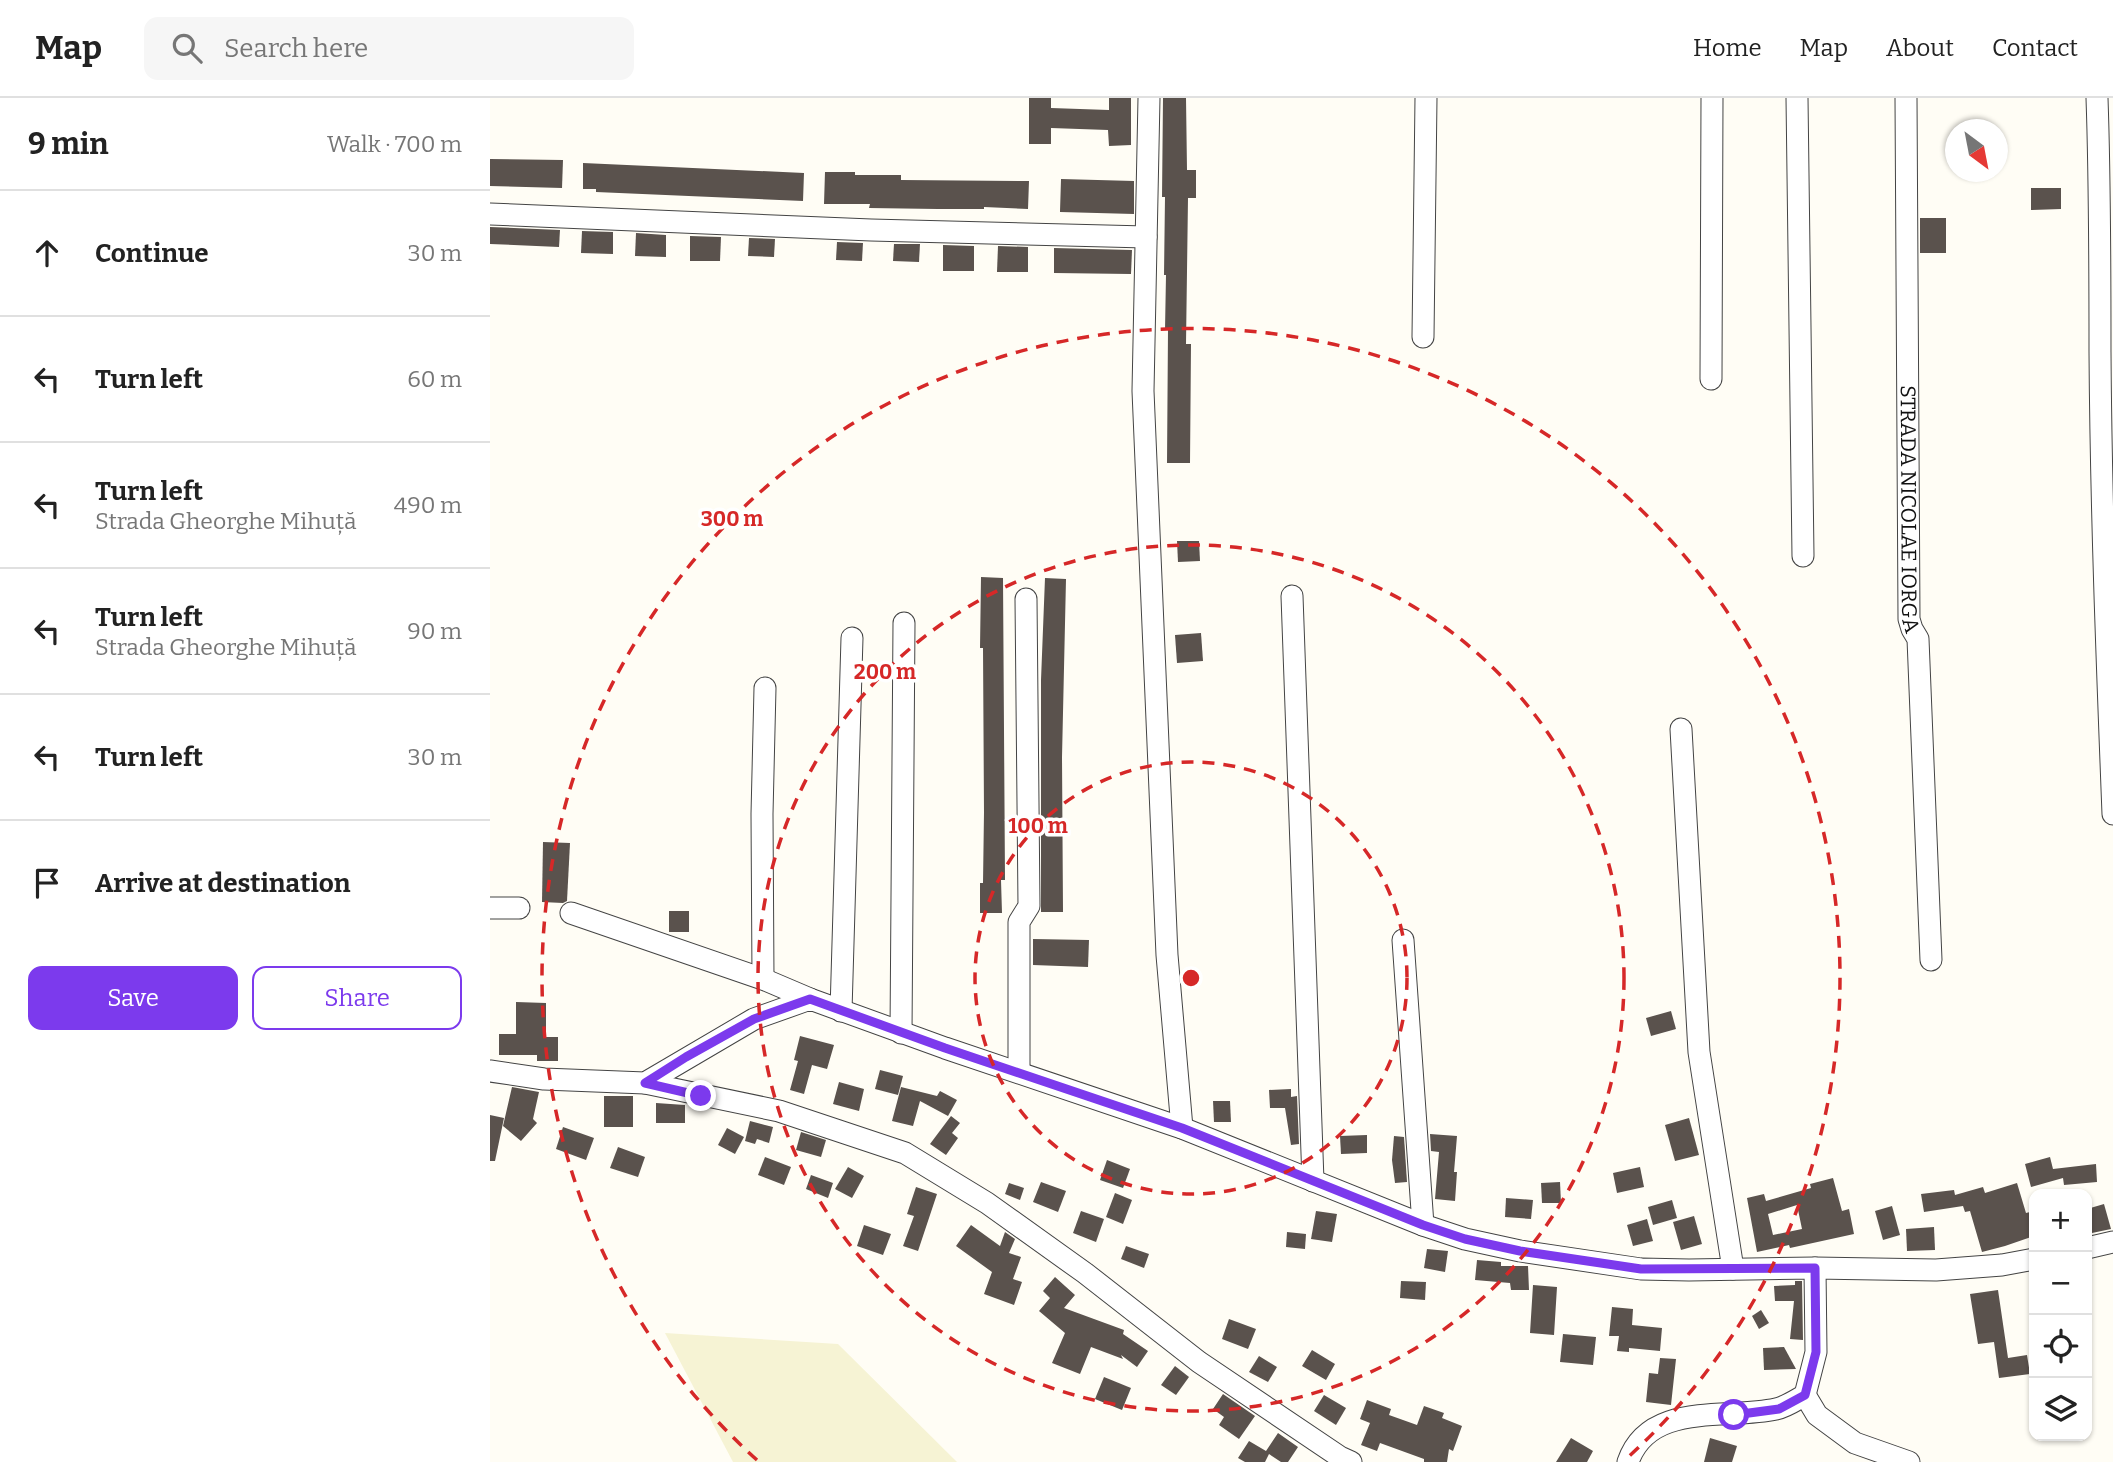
<!DOCTYPE html>
<html lang="en">
<head>
<meta charset="utf-8">
<style>
  body { margin:0; font-family:Bitter,serif; background:#f6f6f6; color:#222 }
  .controls { position:absolute; right:21px; bottom:21px; display:grid; overflow:hidden; border-radius:14px; box-shadow:0 2px 5px #0004 }
  .controls button { width:63px; height:63px; display:grid; place-items:center; padding:0; border:0; border-bottom:2px solid #e0e0e0; background:#fff; color:#222; font:35px sans-serif }
  .compass { position:absolute; left:1455px; top:21px; width:63px; height:63px; border-radius:50%; background:#fff; box-shadow:0 2px 5px #0004; rotate:148deg }
  .stop { position:absolute; width:21px; height:21px; margin:-16px; border:5px solid #7c3aed; border-radius:50%; background:#fff }
  .stop.end { background:#7c3aed; border-color:#fff; box-shadow:0 2px 7px #0008 }
  .list { margin:0; padding:0; list-style:none }
  h2 { display:flex; justify-content:space-between; align-items:center; height:91px; margin:0; padding:0 28px; font-size:30px }
  h2 small { font-size:23px; font-weight:400; color:#767676 }
  .list li { display:grid; grid-template-columns:46px 1fr auto; gap:21px; align-items:center; box-sizing:border-box; height:126px; padding:0 28px; border-top:2px solid #e0e0e0 }
  .list b { display:block; font-size:26px; white-space:nowrap }
  .list p { margin:0; font-size:23px; white-space:nowrap; color:#767676 }
  .list em { font-size:23px; font-style:normal; color:#767676 }
  .actions { display:flex; gap:14px; padding:21px 28px }
  .actions a { flex:1; padding:16px 0; border:2px solid #7c3aed; border-radius:14px; text-align:center; font-size:24px; color:#7c3aed }
  .actions .main { background:#7c3aed; color:#fff }
  .icon { flex:none; width:38px; height:38px; fill:none; stroke:currentColor; stroke-width:2; stroke-linecap:round; stroke-linejoin:round }
  .map { position:relative; flex:none; width:1623px; height:1364px; overflow:hidden }
  header { display:flex; align-items:center; gap:42px; box-sizing:border-box; height:98px; padding:0 35px; background:#fff; border-bottom:2px solid #e0e0e0 }
  header strong { font-size:33px }
  nav { display:flex; gap:38px; margin-inline-start:auto; font-size:24px }
  .search { width:490px; height:63px; background:#f6f6f6; display:flex; align-items:center; gap:18px; box-sizing:border-box; padding:0 24px; border-radius:14px; color:#767676; font-size:26px }
  main { display:flex }
  aside { flex:1; background:#fff }
  .map>svg:first-child { display:block }
  .farmland { fill:#f6f3d4 }
  .building { fill:#5a524d; fill-rule:evenodd }
  .lines { fill:none; stroke-linecap:round; stroke-linejoin:round }
  .minor-casing { stroke:#444; stroke-width:23 }
  .minor { stroke:#fff; stroke-width:21 }
  .route { stroke:#7c3aed; stroke-width:9 }
  .ring { fill:none; stroke:#d62828; stroke-width:3.5; stroke-dasharray:12 9 }
  .labels { text-anchor:middle; dominant-baseline:central; stroke-width:7; stroke-linejoin:round; paint-order:stroke }
  .street-label { font-size:21px; fill:#111; stroke:#fff }
  .centre { fill:#d62828; stroke:#fff; stroke-width:3.5 }
  .ring-label { font-size:21px; text-anchor:middle; font-weight:bold; fill:#d62828; stroke:#fff; stroke-width:7; stroke-linejoin:round; paint-order:stroke }
</style>
</head>
<body>
<header>
<strong>Map</strong>
<div class="search"><svg class="icon" aria-label="search" viewBox="0 0 24 24"><circle cx="10" cy="10" r="6"/><path d="M15 15l6 6"/></svg>Search here</div>
<nav><a>Home</a><a>Map</a><a>About</a><a>Contact</a></nav>
</header>
<main>
<aside>
<h2>9 min<small>Walk · 700 m</small></h2>
<ul class="list">
<li><svg class="icon" aria-label="ahead" viewBox="0 0 24 24"><path d="M12 20V5M6 11l6-6 6 6"/></svg><div><b>Continue</b></div><em>30 m</em></li>
<li><svg class="icon" aria-label="left" viewBox="0 0 24 24"><path d="M17 20v-9H6M10 6l-5 5 5 5"/></svg><div><b>Turn left</b></div><em>60 m</em></li>
<li><svg class="icon" aria-label="left" viewBox="0 0 24 24"><path d="M17 20v-9H6M10 6l-5 5 5 5"/></svg><div><b>Turn left</b><p>Strada Gheorghe Mihuță</p></div><em>490 m</em></li>
<li><svg class="icon" aria-label="left" viewBox="0 0 24 24"><path d="M17 20v-9H6M10 6l-5 5 5 5"/></svg><div><b>Turn left</b><p>Strada Gheorghe Mihuță</p></div><em>90 m</em></li>
<li><svg class="icon" aria-label="left" viewBox="0 0 24 24"><path d="M17 20v-9H6M10 6l-5 5 5 5"/></svg><div><b>Turn left</b></div><em>30 m</em></li>
<li><svg class="icon" aria-label="arrive" viewBox="0 0 24 24"><path d="M6 21V4h12l-3 4 3 4H6"/></svg><div><b>Arrive at destination</b></div></li>
</ul>
<div class="actions"><a class="main">Save</a><a>Share</a></div>
</aside>
<div class="map">
<svg width="1623" height="1364" viewBox="0 0 1623 1364">
  <rect width="100%" height="100%" fill="#fffdf5"/>
  <path class="farmland" d="M175,1235l173,11 119,118h-224z"/>
  <g class="building">
    <path d="M539,0h22v10l58,2v-12h22v47l-22,1 -1,-16 -57,-2v16h-22z"/>
    <path d="M673,0h23l1,72h9v28h-8l-2,146h5l-1,119h-23l1,-133h-3l1,-55h-2l1,-78h-3z"/>
    <path d="M0,61l73,1 -1,28 -72,-2z"/>
    <path d="M93,65l221,10 -1,28 -207,-9v-3h-13z"/>
    <path d="M335,74h30v3h46v5l128,1 -1,28 -44,-2v2h-46l-69,-1 1,-4h-46z"/>
    <path d="M571,81l73,2v33l-74,-2z"/>
    <path d="M1541,90h30v21l-30,1z"/>
    <rect x="1430" y="120" width="26" height="35"/>
    <path d="M0,129l70,3 -1,17 -69,-3z"/>
    <path d="M92,133l31,1v22l-32,-1z"/>
    <path d="M146,135l30,2v22l-31,-1z"/>
    <path d="M200,138l31,1 -1,24h-30z"/>
    <path d="M259,140l26,1 -1,18 -26,-1z"/>
    <path d="M347,144l26,1 -1,18 -26,-1z"/>
    <path d="M404,146h26l-1,18 -26,-1z"/>
    <path d="M453,147l31,1v25h-31z"/>
    <path d="M508,148l30,1v25h-31z"/>
    <path d="M564,150l78,2 -1,24 -77,-1z"/>
    <path d="M687,443h22l1,20 -22,1z"/>
    <path d="M491,479l22,1 2,302h-4l1,33h-22v-30h3l1,-71 -1,-164h-3z"/>
    <path d="M555,480l21,1 -4,178 1,155h-22v-232z"/>
    <path d="M711,535l2,28 -26,2 -2,-28z"/>
    <path d="M53,744l27,1 -3,58 -4,2 -21,-1z"/>
    <rect x="179" y="813" width="20" height="21"/>
    <path d="M543,841l56,1 -1,27 -55,-2z"/>
    <path d="M26,904l30,1v34h12v24h-21v-6h-38v-21h17z"/>
    <path d="M1181,913l5,18 -25,7 -5,-18z"/>
    <path d="M310,938l34,9 -7,24 -15,-4 -8,29 -14,-4 8,-29 -4,-1z"/>
    <path d="M390,972l23,6 -5,19 -23,-6z"/>
    <path d="M349,984l25,7 -5,22 -26,-7z"/>
    <path d="M22,989l27,5 -6,27 4,4 -16,18 -18,-15z"/>
    <path d="M411,989l36,9 3,-5 17,9 -9,16 -28,-15 -7,25 -21,-5z"/>
    <path d="M801,991v8l6,-1 2,48 -8,1 -6,-37h-15l-1,-18z"/>
    <rect x="114" y="998" width="29" height="31"/>
    <path d="M723,1003h17l1,21h-17z"/>
    <path d="M166,1005l29,2v18h-29z"/>
    <path d="M0,1017l14,3 -9,43h-5z"/>
    <path d="M461,1018l9,7 -8,10 6,5 -12,17 -16,-11z"/>
    <path d="M1199,1020l10,37 -24,6 -10,-36z"/>
    <path d="M260,1023l23,6 -4,16 -12,-4 -2,5 -10,-3z"/>
    <path d="M73,1029l31,11 -8,22 -30,-11z"/>
    <path d="M237,1030l17,9 -9,17 -17,-9z"/>
    <path d="M311,1034l25,8 -5,17 -25,-7z"/>
    <path d="M940,1036l27,2 -3,36h3l-2,29 -20,-2 4,-47 -8,-1z"/>
    <path d="M877,1037v18l-26,1 -1,-18z"/>
    <path d="M904,1038l10,1 3,45 -12,1 -3,-23z"/>
    <path d="M128,1049l27,10 -7,20 -28,-9z"/>
    <path d="M275,1059l26,10 -7,18 -26,-10z"/>
    <path d="M1560,1059l3,12 43,-5 1,18 -33,3 -1,-7 -32,9 -6,-23z"/>
    <path d="M617,1062l23,9 -7,19 -23,-8z"/>
    <path d="M358,1069l16,9 -12,22 -17,-9z"/>
    <path d="M1150,1069l4,20 -27,6 -4,-20z"/>
    <path d="M321,1077l22,8 -5,15 -22,-9z"/>
    <path d="M1343,1080l9,33 7,-2 5,25 -64,14 -1,-3 -32,7 -10,-54 17,-4 2,7 45,-13 -1,-4zM1307,1107l5,24 -29,6 -5,-21z"/>
    <path d="M551,1084l25,9 -8,21 -25,-10z"/>
    <path d="M1070,1084l1,21h-19l-1,-20z"/>
    <path d="M519,1085l15,5 -4,12 -15,-6z"/>
    <path d="M1527,1085l9,30 8,-2v25l-29,10 -23,6 -12,-41 -5,1 -2,-6 -39,6 -3,-18 33,-4 1,5 28,-8 2,6z"/>
    <path d="M426,1089l21,7 -19,57 -15,-5 11,-30 -7,-2z"/>
    <path d="M625,1095l17,7 -9,24 -17,-7z"/>
    <path d="M1016,1100l27,2 -2,19 -26,-2z"/>
    <path d="M1182,1102l5,18 -24,7 -5,-18z"/>
    <path d="M1614,1106l7,25 -19,4 -5,-24z"/>
    <path d="M1402,1108l8,29 -17,5 -8,-29z"/>
    <path d="M591,1113l23,8 -8,23 -23,-9z"/>
    <path d="M826,1113l21,3 -5,28 -21,-3z"/>
    <path d="M1204,1118l8,28 -21,6 -8,-28z"/>
    <path d="M1157,1121l6,22 -20,5 -6,-21z"/>
    <path d="M374,1127l27,9 -8,21 -26,-9z"/>
    <path d="M481,1127l29,21 5,-14 10,7 -6,14 12,4 -8,22 9,3 -8,23 -30,-11 8,-22 -36,-26z"/>
    <path d="M1444,1129l1,23 -28,1 -1,-22z"/>
    <path d="M797,1134l19,2 -1,15 -19,-2z"/>
    <path d="M636,1148l23,8 -5,14 -23,-9z"/>
    <path d="M937,1151l21,2 -3,21 -21,-4z"/>
    <path d="M987,1162l24,2v4h27l1,24h-18l-1,-7 -35,-3z"/>
    <path d="M565,1179l20,18 -11,13 60,22 -1,4 25,17 -11,16 -16,-12 2,4 -32,-12 -11,27 -28,-11 13,-30 -26,-22 11,-13 -7,-7z"/>
    <path d="M911,1183l25,1 -1,18 -25,-2z"/>
    <path d="M1305,1183h7l1,59 -13,-1 4,-38h-19l-1,-15 21,-1z"/>
    <path d="M1043,1187l24,2 -3,48 -24,-2z"/>
    <path d="M1508,1192l10,68 19,-3 3,19 -31,4 -5,-36 -16,2 -8,-50z"/>
    <path d="M1122,1209l21,2 -1,16 30,3 -2,23 -31,-3v4l-12,-1 2,-15h-10z"/>
    <path d="M1271,1212l8,13 -10,6 -7,-13z"/>
    <path d="M739,1221l27,10 -8,20 -26,-10z"/>
    <path d="M1073,1236l33,3 -3,28 -33,-3z"/>
    <path d="M1294,1249l12,22 -32,1 -1,-22z"/>
    <path d="M822,1252l23,14 -9,16 -24,-14z"/>
    <path d="M769,1258l18,11 -9,15 -19,-10z"/>
    <path d="M1170,1260l16,1 -5,46 -25,-3 3,-29 9,1z"/>
    <path d="M685,1268l14,11 -13,18 -15,-10z"/>
    <path d="M614,1279l27,11 -9,22 -27,-11z"/>
    <path d="M733,1296l32,22 -16,23 -20,-14 5,-8 -11,-8z"/>
    <path d="M834,1297l22,13 -10,17 -22,-14z"/>
    <path d="M877,1302l24,9 -2,6 28,10 7,-19 20,7 -2,5 20,8 -9,25 -4,-2 -2,13h-23v-3l-44,-16 -3,8 -16,-6 9,-22 -10,-4z"/>
    <path d="M788,1335l20,14 -10,15h-7l-12,-8 -4,8h-20l-7,-4 11,-17 17,10z"/>
    <path d="M1081,1340l22,13 -6,11h-31z"/>
    <path d="M1220,1340l27,8 -5,16h-28z"/>
  </g>
  <g class="lines">
    <g class="minor-casing">
      <g id="minor">
        <path d="M659,0l-6,293 24,564 15,173"/>
        <path d="M1307,0l6,458"/>
        <path id="s1" d="M1416,0l3,521 3,10 6,10 13,321"/>
        <path d="M1607,0c3,85 3,170 3,254 1,154 7,308 13,462"/>
        <path d="M0,116l381,16 275,7"/>
        <path d="M933,239l3,-239"/>
        <path d="M1221,281l1,-281"/>
        <path d="M802,498l21,585"/>
        <path d="M1191,631l18,323 34,217"/>
        <path d="M0,810h29"/>
        <path d="M81,815l192,66 47,20"/>
        <path d="M913,842l20,285"/>
        <path d="M273,881l-1,-165 3,-126"/>
        <path d="M351,913l11,-373"/>
        <path d="M411,935l3,-410"/>
        <path d="M0,973l54,8 101,4 109,-64 56,-20 135,49 237,80 241,97 42,14 55,12 121,18 48,1 126,-2 121,2 66,-5 32,-6"/>
        <path d="M529,974v-150l10,-16 -3,-307"/>
        <path d="M155,985l134,28 126,42 82,50 98,70 114,89 141,95 11,5"/>
        <path d="M1597,1150l26,-6"/>
        <path d="M1315,1297l12,20 38,28 54,19"/>
        <path d="M1138,1364c21,-61 98,-42 148,-53 10,-2 20,-9 29,-14l11,-43 -1,-84"/>
      </g>
    </g>
    <use href="#minor" class="minor"/>
  </g>
  <g class="lines">
    <path class="route" d="M211,998l-56,-13 41,-26 68,-38 56,-20 135,49 237,80 241,97 42,14 55,12 121,18 174,-1 1,84 -11,43 -26,14 -45,6"/>
  </g>
  <g class="ring">
    <circle cx="701" cy="880" r="216"/>
    <circle cx="701" cy="880" r="433"/>
    <path d="M267 1362A649 649 0 1 1 1135 1362"/>
  </g>
  <g class="labels">
    <g class="street-label">
      <text stroke="none"><textPath href="#s1" startOffset="411">STRADA NICOLAE IORGA</textPath></text>
    </g>
  </g>
  <circle cx="701" cy="880" r="10" class="centre"/>
  <g class="ring-label">
    <text x="242" y="428">300 m</text>
    <text x="395" y="581">200 m</text>
    <text x="548" y="735">100 m</text>
  </g>
</svg>
<div class="controls">
<button>+</button>
<button>−</button>
<button><svg class="icon" aria-label="locate" viewBox="0 0 24 24"><circle cx="12" cy="12" r="6"/><path d="M12 2v4M12 18v4M2 12h4M18 12h4"/></svg></button>
<button><svg class="icon" aria-label="layers" viewBox="0 0 24 24"><path d="M12 4l9 5-9 5-9-5zM3 14l9 5 9-5"/></svg></button>
</div>
<svg class="compass" viewBox="-18 -18 36 36"><path d="M0-13l5 13h-10z" fill="#e53935"/><path d="M0 13l5-13h-10z" fill="#767676"/></svg>
<div class="stop" style="left:1244px;top:1317px"></div>
<div class="stop end" style="left:211px;top:998px"></div>
</div>
</main>
</body>
</html>
